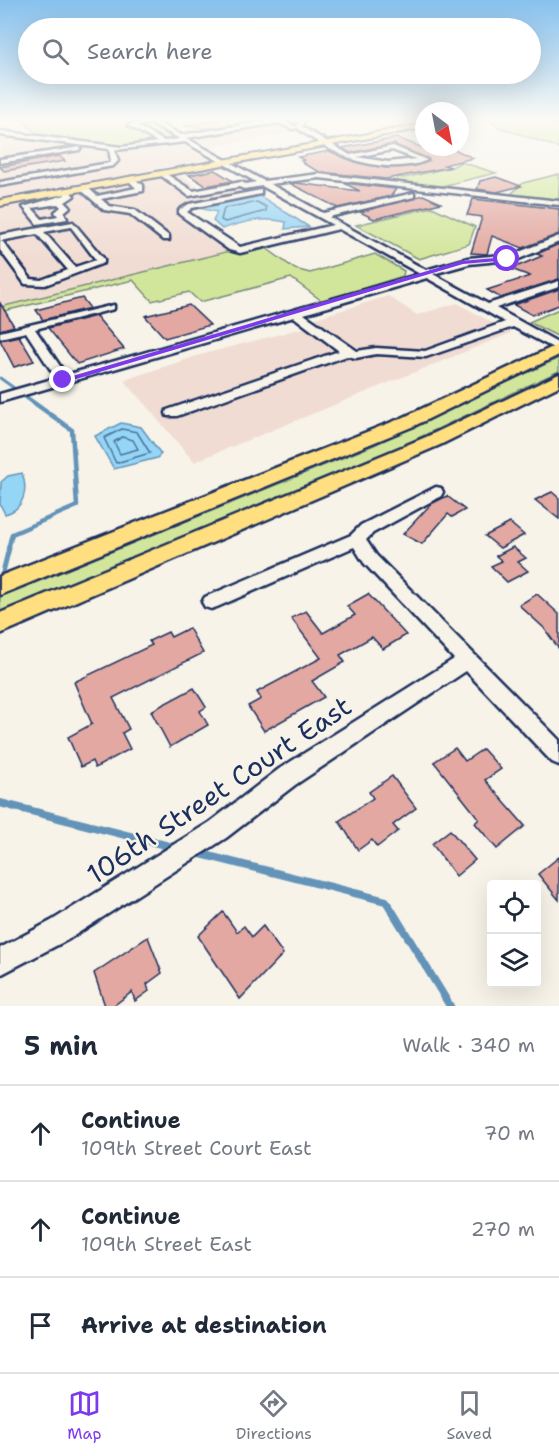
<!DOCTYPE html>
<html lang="en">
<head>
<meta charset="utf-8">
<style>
  body { margin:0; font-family:"Shantell Sans",sans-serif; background:#f6f6f7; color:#1f2937 }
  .controls { position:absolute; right:18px; bottom:18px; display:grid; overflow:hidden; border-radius:6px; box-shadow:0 6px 24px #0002 }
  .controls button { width:54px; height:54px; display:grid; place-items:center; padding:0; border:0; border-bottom:2px solid #e0e1e3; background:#fff; color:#1f2937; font:30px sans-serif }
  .compass { position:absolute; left:415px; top:102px; width:54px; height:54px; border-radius:50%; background:#fff; box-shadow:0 6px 24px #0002; rotate:148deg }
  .stop { position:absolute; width:18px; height:18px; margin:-14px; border:4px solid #7c3aed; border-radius:50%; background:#fff }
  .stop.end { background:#7c3aed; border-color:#fff; box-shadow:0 2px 6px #0008 }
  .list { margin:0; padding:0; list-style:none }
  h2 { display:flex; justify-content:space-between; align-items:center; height:78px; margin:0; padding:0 24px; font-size:26px }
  h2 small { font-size:20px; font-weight:400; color:#747a83 }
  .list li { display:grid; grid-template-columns:39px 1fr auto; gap:18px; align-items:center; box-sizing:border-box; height:96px; padding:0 24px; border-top:2px solid #e0e1e3 }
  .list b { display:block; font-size:22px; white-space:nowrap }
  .list p { margin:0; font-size:20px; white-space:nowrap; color:#747a83 }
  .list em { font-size:20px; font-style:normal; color:#747a83 }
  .icon { flex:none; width:33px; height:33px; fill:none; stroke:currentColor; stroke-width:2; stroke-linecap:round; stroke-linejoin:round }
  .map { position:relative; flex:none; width:559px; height:1006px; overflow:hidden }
  .search { position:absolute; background:#fff; box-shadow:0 6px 24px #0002; left:18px; right:18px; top:18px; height:66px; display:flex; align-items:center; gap:15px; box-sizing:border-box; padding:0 21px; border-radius:33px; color:#747a83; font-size:22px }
  .sheet { height:366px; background:#fff }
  nav { display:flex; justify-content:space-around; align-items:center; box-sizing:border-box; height:84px; border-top:2px solid #e0e1e3; background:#fff; font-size:16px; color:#747a83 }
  nav a { display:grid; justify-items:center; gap:3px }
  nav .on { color:#7c3aed }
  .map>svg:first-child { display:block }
  .built { fill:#f1dcd3 }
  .green { fill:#d2e69b; stroke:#768a7c; stroke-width:1.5 }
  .water { fill:#95d5f6; stroke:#6493b9; stroke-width:1.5 }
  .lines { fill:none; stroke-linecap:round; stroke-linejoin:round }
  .shore { stroke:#4c719b; stroke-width:1.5 }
  .stream-far3 { stroke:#6493b9; stroke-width:3 }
  .stream-far2 { stroke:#6493b9; stroke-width:4.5 }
  .stream-far1 { stroke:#6493b9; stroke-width:5 }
  .stream { stroke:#6493b9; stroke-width:8 }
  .building { fill:#e3a8a1; stroke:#1b2f5e; stroke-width:1.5 }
  .minor-casing { stroke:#1b2f5e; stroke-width:5 }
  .major-casing { stroke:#1b2f5e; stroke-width:4 }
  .highway-casing { stroke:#1b2f5e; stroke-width:5 }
  .minor { fill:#f7f3e8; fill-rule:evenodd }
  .major { fill:#ffdf80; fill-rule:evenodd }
  .highway { fill:#ffdf80; fill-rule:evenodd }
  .route { fill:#7c3aed }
  .labels { text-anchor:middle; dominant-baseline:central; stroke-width:5; stroke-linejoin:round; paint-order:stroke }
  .near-street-label { font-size:27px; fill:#1b2f5e; stroke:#f7f3e8 }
</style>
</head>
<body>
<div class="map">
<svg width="559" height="1006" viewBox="0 0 559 1006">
  <rect width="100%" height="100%" fill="#f7f3e8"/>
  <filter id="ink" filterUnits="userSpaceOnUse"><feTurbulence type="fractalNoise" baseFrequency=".0167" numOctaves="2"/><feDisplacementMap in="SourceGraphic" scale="12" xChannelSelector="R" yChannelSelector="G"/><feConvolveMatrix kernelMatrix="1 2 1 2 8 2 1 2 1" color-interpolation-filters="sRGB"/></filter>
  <g filter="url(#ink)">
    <g class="built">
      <path d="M276,118l25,10 -8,2 4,2 -86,15 -27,-14z"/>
      <path d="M0,136l107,15h24l51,-6 26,14 -208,41z"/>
      <path d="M180,174l20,15 45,-10 17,10 -87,18 59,43 -234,57v-100z"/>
      <path d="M388,296l29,19 40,-12 54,30 -317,129 -70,-82 76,-25 115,-30 1,-7z"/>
    </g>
    <g class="green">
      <path d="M20,118h118l36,21 -34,7 -26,-1 -77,-11z"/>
      <path d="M227,118h50l5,2 -64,9 -34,-3z"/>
      <path d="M495,118h39l25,7v23l-60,-21 -13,-8z"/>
      <path d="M461,162l35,11 -58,14 -43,-5 3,-5 6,1 48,-11z"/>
      <path d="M559,174v27l-49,-6 13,-12z"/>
      <path d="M432,207l43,20 -6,17 -50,15 -63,-34z"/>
      <path d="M266,248l29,21 15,4 65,-19 29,17 -1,5 -81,25 -31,-23 -91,24 -11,-10 -37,9 -19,-21 -133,32v-5l234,-57 11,2z"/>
      <path d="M559,309v28l-30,-15z"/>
      <path d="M559,358v13l-166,79 -393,162v-15l374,-152z"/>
    </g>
    <g class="water">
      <path d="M260,196l49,31 -24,2 1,-7c-24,-5 -41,-1 -64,7l-9,-8 4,-9 -18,-4z"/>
      <path d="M121,423l20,4 20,27 -4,4 -43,11 -19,-33z"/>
      <path d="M22,473c6,16 3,36 -17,41l-5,-10 1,-22 7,-6z"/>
    </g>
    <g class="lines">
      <g class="shore">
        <path d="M257,202l9,5v4l-41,11 -4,-2 3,-12z"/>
        <path d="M122,429l15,3 13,21 -34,10 -12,-25z"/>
        <path d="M122,437l11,3 5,9 -18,5 -6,-12z"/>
      </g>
      <path class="stream-far3" d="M0,378l25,18"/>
      <path class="stream-far2" d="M8,549l4,-15 65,-28 -5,-76 -49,-35"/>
      <path class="stream-far1" d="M0,584l9,-36"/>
      <g class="stream">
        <path d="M0,803l177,45"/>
        <path d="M197,853l189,48 64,105"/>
      </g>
    </g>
    <g class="building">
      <path d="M397,138l24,9h29l23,11 -29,7 7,2 -65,12 -66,-7 -18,-9h2l-3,-2 3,-1 -6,-3 31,-6 29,12 27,5 30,-2 14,-5 -35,-17 -44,9 -8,-5z"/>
      <path d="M59,156l6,5 -61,10 -4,-4z"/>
      <path d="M215,170l18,11 -27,5 -17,-11z"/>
      <path d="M496,177l25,9 -24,6 -20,-3 3,-8z"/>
      <path d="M296,183l64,8 -16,-8 52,6 -5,7 -53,12 -47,-24z"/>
      <path d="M423,195l18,8 -67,16 -14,-7z"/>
      <path d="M473,199l86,10v25l-36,14 -31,-12 -5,18 -16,-1 11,-36 -15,-2z"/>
      <path d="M559,244v35l-58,19 -14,-8 43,-14 -19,-7 31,-13 -5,-2z"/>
      <path d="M559,289v16l-27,10 -18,-10z"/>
      <path d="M82,298l8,10 -47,12 -7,-10z"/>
      <path d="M0,303l14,23 -14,4z"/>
      <path d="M189,305l21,20 -45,13 -20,-22z"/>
      <path d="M96,316l28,33 -47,15 -29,-36z"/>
      <path d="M19,336l15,25 -20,6 -14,-27z"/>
      <path d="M552,492l7,6v21l-24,-19z"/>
      <path d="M447,496l18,14 -13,7 -4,-3 -26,30 -19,-10 28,-30z"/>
      <path d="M510,523l14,12 -24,13 -15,-12z"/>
      <path d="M513,547l13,11 -8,4 10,9 -21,11 -16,-16 11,-5 -6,-5z"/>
      <path d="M368,594l38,41 -23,14 -11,-12 -32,18 5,7 -33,19 12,16 -60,34 -16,-25 13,-7 -4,-7 64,-34 -30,-40 15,-7 17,22 32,-18 -8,-9z"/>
      <path d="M537,594l22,20v35l-15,-21 -25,-23z"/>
      <path d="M189,628l14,25 -90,45 16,31 -7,4 8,16 -35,19 -3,-7 -11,6 -13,-30 24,-13 -18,-42 78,-37 -3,-4 19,-9 3,5z"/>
      <path d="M194,688l12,19 -6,4 8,14 -38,22 -19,-36z"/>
      <path d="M455,748l10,13 18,-12 18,20 -16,11 40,46 -28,23 -22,-26 4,-4 -45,-57z"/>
      <path d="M392,776l24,32 -23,17 5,6 -21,16 -5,-7 -14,10 -19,-29 34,-23 -4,-6z"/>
      <path d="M450,830l25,30 -19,16 -24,-32z"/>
      <path d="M559,857v43l-21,-26z"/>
      <path d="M223,912l14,20 7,-6 8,11 11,-11 20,28 -43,45 -42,-63z"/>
      <path d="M148,937l14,36 -15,11 2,7 -14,10 -3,-9 -19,14h-8l-11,-33z"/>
    </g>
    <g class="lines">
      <g class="minor-casing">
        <g id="minor">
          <path d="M143,118h7l31,17 98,-16 17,8 3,-4 -10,-5 15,3 -2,6 48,28 43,-9 34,14c-7,4 -18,5 -27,6 -40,2 -71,-15 -103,-38l-5,1 -14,-6 -92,15 78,43 55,-7 240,27v4l-240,-27 -49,6 53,29 91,-20v4l-85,20 97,53 42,-12 46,-4 45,-18v6l-40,17 -50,5 -36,10 55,30 71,-23v6l-63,21 63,35v8l-46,-24 -87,30 -50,-3 -20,4 -9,-2 -170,60h-10l-1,-3 1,-3 172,-59 -45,-34 -294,85v-8l56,-16 -30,-46 -26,6v-6l114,-27v4l-79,20 31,46 354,-101 -81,-45 -99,24 -11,-3 -50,-36v-4l10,-6 72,-14v4l-69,14 -5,4 53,35 93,-22 -71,-39 -18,3 -5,-2 -50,9 -30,-22v-2h4l30,19 48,-9 5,2 10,-2 -71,-40 -70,8 3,11 -5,5 -113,20v-4l109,-19 2,-2 -2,-12 -109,-14v-4l121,16 36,-5 -29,-17 18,-5zM151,123l27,15 1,1 -15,2 -27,-15zM392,150l24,9 -28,3 -31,-5zM427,278l78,44 -80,29 -49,-3 -19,3 -53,-37z"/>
          <path d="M542,118l17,1v4l-16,-4z"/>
          <path d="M81,147l-2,3 -79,13v-4z"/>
          <path d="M131,177l12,8v6l-42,8 8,7 26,4 34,26v4h-6l-33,-26 -26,-4 -25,-22 7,-2 11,10 39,-8 -9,-9z"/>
          <path d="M62,189h6l6,7 -9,6 5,5 -6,5 3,7 -30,5 -14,-17 42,-12zM58,204l3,3 -6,5 3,4 -16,3 -10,-11z"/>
          <path d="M73,222l31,37v4l-59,22 -20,-1 -25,-34v-9l3,1 28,37 10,1 27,-10 -31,-36 -37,7v-6zM71,227l25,33 -21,7 -31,-35z"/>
          <path d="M436,487l5,1 2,4 -2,4 -68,37 -7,7 10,15 183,185v25l-7,-3 -86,-91 -171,114 -69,53 -157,101 -69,36v-27l51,-27 159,-99 69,-53 175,-110 -90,-96 -10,-16 -137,60 -6,2 -6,-2 -3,-5 3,-5 146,-62 10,-10z"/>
        </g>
      </g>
      <g class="major-casing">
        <g id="major">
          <path d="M460,118h14l-14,4z"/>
          <path d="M424,124v4l-424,78v-6z"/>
        </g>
      </g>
      <g class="highway-casing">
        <g id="highway">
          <path d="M559,344v11l-145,71 -414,169v-19l402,-158z"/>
          <path d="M559,374v12l-119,59 -440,189v-21l426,-176z"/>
        </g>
      </g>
      <use href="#minor" class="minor"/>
      <use href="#major" class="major"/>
      <use href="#highway" class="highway"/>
    </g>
  </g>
  <linearGradient id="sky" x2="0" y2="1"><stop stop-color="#87c1ee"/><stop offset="0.46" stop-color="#fbfaf5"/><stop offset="1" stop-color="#fbfaf5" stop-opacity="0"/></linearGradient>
  <rect width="559" height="259" fill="url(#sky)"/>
  <path class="route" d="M507,257l2,3 -46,4 -397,118 -7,-2 402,-119z"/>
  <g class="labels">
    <g class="near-street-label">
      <text transform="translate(219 790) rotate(-34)">106th Street Court East</text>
    </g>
  </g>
</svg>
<div class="controls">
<button><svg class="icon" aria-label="locate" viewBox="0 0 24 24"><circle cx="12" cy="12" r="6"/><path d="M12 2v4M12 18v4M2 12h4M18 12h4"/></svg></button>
<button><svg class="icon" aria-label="layers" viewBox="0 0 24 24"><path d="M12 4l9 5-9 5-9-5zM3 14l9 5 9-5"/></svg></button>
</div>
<svg class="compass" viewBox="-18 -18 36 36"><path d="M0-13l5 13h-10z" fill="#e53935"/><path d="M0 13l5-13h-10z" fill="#747a83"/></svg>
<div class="stop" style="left:507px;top:259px"></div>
<div class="stop end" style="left:63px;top:380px"></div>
<div class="search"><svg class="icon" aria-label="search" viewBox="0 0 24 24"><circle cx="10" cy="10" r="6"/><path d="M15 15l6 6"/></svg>Search here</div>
</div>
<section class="sheet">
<h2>5 min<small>Walk · 340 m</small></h2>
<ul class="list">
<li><svg class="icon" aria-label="ahead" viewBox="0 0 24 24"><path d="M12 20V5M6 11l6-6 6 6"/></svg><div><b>Continue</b><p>109th Street Court East</p></div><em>70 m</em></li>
<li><svg class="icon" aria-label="ahead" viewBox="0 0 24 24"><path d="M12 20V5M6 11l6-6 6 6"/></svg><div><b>Continue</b><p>109th Street East</p></div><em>270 m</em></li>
<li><svg class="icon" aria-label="arrive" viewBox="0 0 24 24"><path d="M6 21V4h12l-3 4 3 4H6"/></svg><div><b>Arrive at destination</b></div></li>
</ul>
</section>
<nav>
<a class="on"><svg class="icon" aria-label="map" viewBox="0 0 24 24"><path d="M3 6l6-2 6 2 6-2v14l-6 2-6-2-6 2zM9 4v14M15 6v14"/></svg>Map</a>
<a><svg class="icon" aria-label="directions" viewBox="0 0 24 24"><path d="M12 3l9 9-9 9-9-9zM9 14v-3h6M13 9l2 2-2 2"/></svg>Directions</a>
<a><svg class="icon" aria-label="saved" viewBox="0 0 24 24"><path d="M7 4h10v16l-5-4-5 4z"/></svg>Saved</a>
</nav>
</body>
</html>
